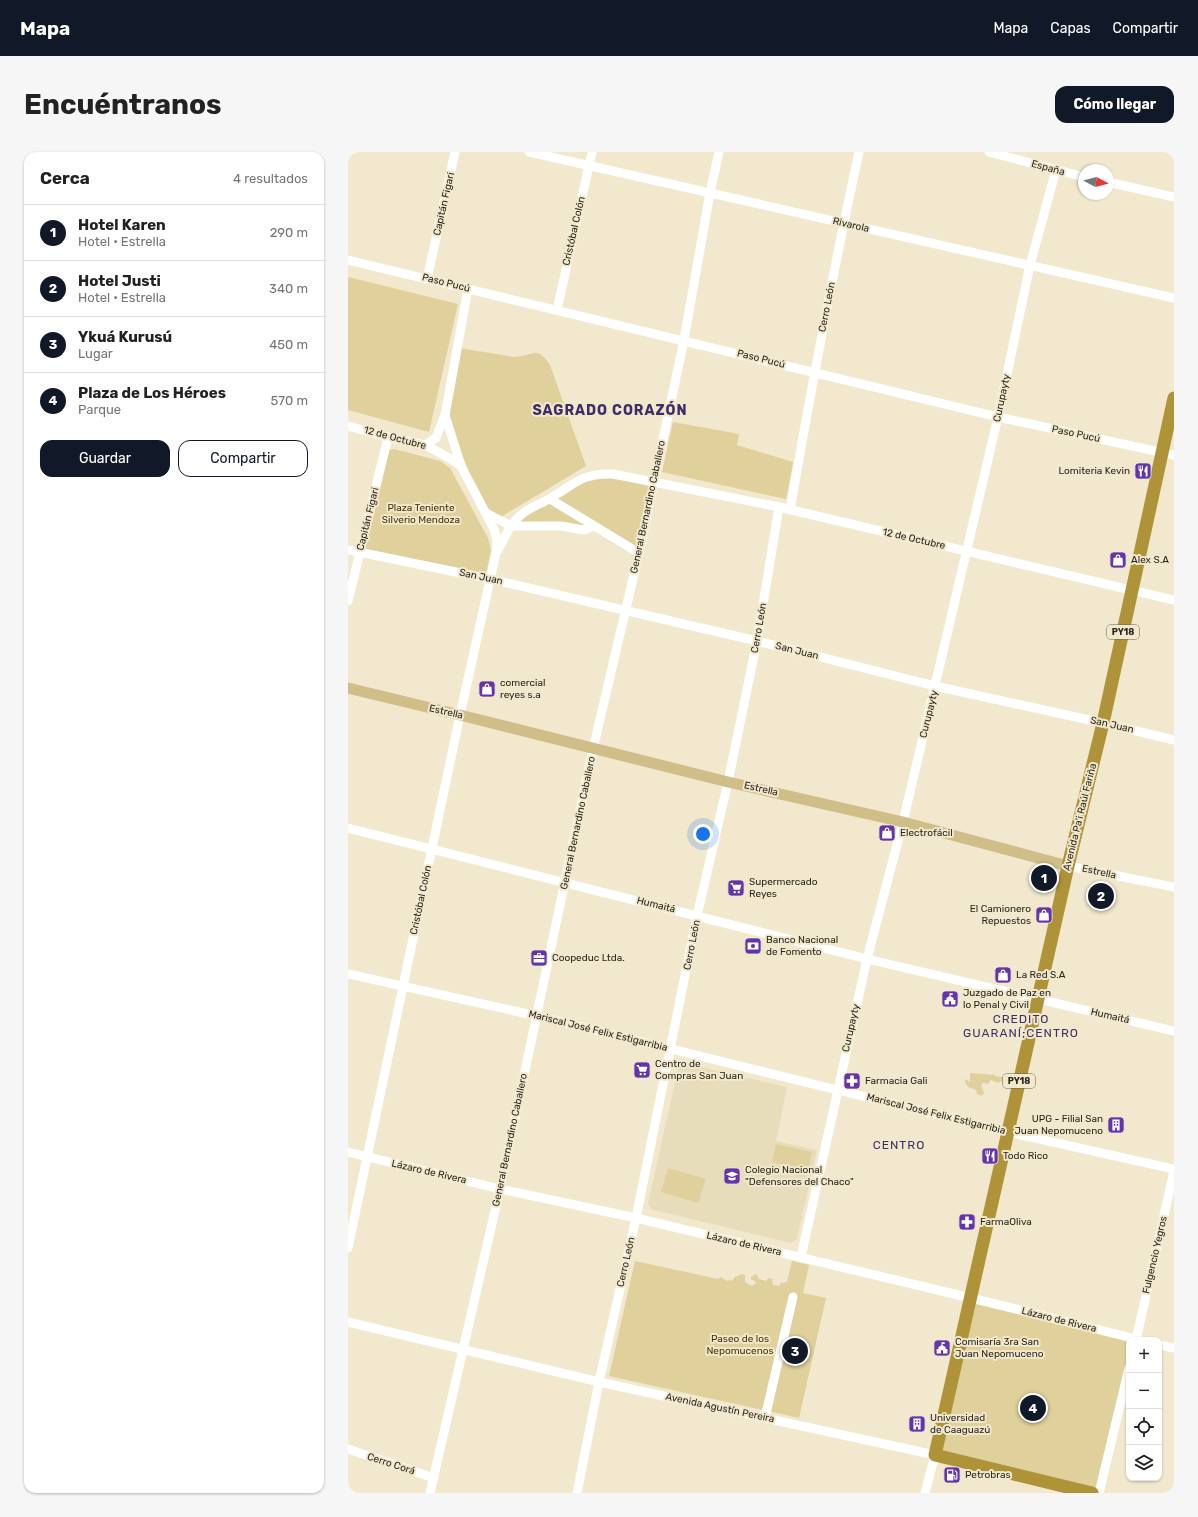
<!DOCTYPE html>
<html lang="es">
<head>
<meta charset="utf-8">
<style>
  body { margin:0; font-family:Rubik,sans-serif; background:#f6f6f6; color:#222 }
  .controls { position:absolute; right:12px; bottom:12px; display:grid; overflow:hidden; border-radius:8px; box-shadow:0 1px 3px #0004 }
  .controls button { width:36px; height:36px; display:grid; place-items:center; padding:0; border:0; border-bottom:1px solid #e0e0e0; background:#fff; color:#222; font:20px sans-serif }
  .compass { position:absolute; left:730px; top:12px; width:36px; height:36px; border-radius:50%; background:#fff; box-shadow:0 1px 3px #0004; rotate:97deg }
  .you { position:absolute; left:355px; top:682px; width:14px; height:14px; margin:-10px; border:3px solid #fff; border-radius:50%; background:#1a73e8; box-shadow:0 0 0 6px #1a73e833 }
  .badge { display:grid; place-items:center; width:26px; height:26px; border-radius:50%; background:#111827; color:#fff; font-size:13px; font-weight:700 }
  .pin { position:absolute; translate:-50% -50%; border:2px solid #fff; box-shadow:0 1px 4px #0006 }
  .list { margin:0; padding:0; list-style:none }
  h2 { display:flex; justify-content:space-between; align-items:center; height:52px; margin:0; padding:0 16px; font-size:17px }
  h2 small { font-size:13px; font-weight:400; color:#767676 }
  .list li { display:grid; grid-template-columns:26px 1fr auto; gap:12px; align-items:center; box-sizing:border-box; height:56px; padding:0 16px; border-top:1px solid #e0e0e0 }
  .list b { display:block; font-size:15px; white-space:nowrap }
  .list p { margin:0; font-size:13px; white-space:nowrap; color:#767676 }
  .list em { font-size:13px; font-style:normal; color:#767676 }
  .actions { display:flex; gap:8px; padding:12px 16px }
  .actions a { flex:1; padding:9px 0; border:1px solid #111827; border-radius:12px; text-align:center; font-size:14px; color:#111827 }
  .actions .main { background:#111827; color:#fff }
  .icon { flex:none; width:22px; height:22px; fill:none; stroke:currentColor; stroke-width:2; stroke-linecap:round; stroke-linejoin:round }
  .map { position:relative; flex:none; width:826px; height:1341px; overflow:hidden; border-radius:12px }
  header { display:flex; align-items:center; gap:24px; box-sizing:border-box; height:56px; padding:0 20px; background:#111827; color:#fff }
  header strong { font-size:19px }
  nav { display:flex; gap:22px; margin-inline-start:auto; font-size:14px }
  .intro { display:flex; align-items:center; justify-content:space-between; box-sizing:border-box; height:96px; padding:0 24px }
  h1 { margin:0; font-size:28px }
  .button { padding:10px 18px; border-radius:12px; background:#111827; color:#fff; font-size:14px; font-weight:700 }
  main { display:flex; gap:24px; padding:0 24px }
  aside { flex:1; background:#fff; border-radius:12px; box-shadow:0 1px 3px #0004 }
  .map>svg:first-child { display:block }
  .built { fill:#e8ddba }
  .green { fill:#e0d09c }
  .water { fill:#b5a166 }
  .lines { fill:none; stroke-linecap:round; stroke-linejoin:round }
  .minor { stroke:#fff; stroke-width:9 }
  .major { stroke:#cfbe88; stroke-width:11 }
  .highway { stroke:#af9338; stroke-width:13 }
  .labels { text-anchor:middle; dominant-baseline:central; stroke-width:4; stroke-linejoin:round; paint-order:stroke }
  .shield { fill:#f1e8cd; stroke:#666051; stroke-width:1 }
  .shield-label { font-size:9px; font-weight:bold; fill:#2a261c }
  .street-label { font-size:10px; fill:#2a261c; stroke:#f1e8cd }
  .poi-label { font-size:10px; fill:#2a261c; stroke:#f1e8cd; text-anchor:start }
  .park-label { font-size:10px; fill:#423401; stroke:#f1e8cd }
  .quarter-label { font-size:12px; letter-spacing:1px; fill:#402c67; stroke:#f1e8cd }
  .district-label { font-size:14px; font-weight:bold; letter-spacing:1px; fill:#402c67; stroke:#f1e8cd }
</style>
</head>
<body>
<header>
<strong>Mapa</strong>
<nav><a>Mapa</a><a>Capas</a><a>Compartir</a></nav>
</header>
<div class="intro"><h1>Encuéntranos</h1><a class="button">Cómo llegar</a></div>
<main>
<aside>
<h2>Cerca<small>4 resultados</small></h2>
<ul class="list">
<li><span class="badge">1</span><div><b>Hotel Karen</b><p>Hotel · Estrella</p></div><em>290 m</em></li>
<li><span class="badge">2</span><div><b>Hotel Justi</b><p>Hotel · Estrella</p></div><em>340 m</em></li>
<li><span class="badge">3</span><div><b>Ykuá Kurusú</b><p>Lugar</p></div><em>450 m</em></li>
<li><span class="badge">4</span><div><b>Plaza de Los Héroes</b><p>Parque</p></div><em>570 m</em></li>
</ul>
<div class="actions"><a class="main">Guardar</a><a>Compartir</a></div>
</aside>
<div class="map">
<svg width="826" height="1341" viewBox="0 0 826 1341">
  <rect width="100%" height="100%" fill="#f1e8cd"/>
  <path class="built" d="M340,912l99,23 -11,54 41,9 -20,89 -6,4 -141,-34 -2,-6 30,-134z"/>
  <g class="green">
    <path d="M0,125l110,27 -29,128 -81,-22z"/>
    <path d="M111,196l55,9c20,-1 22,-12 36,8l36,101 -87,52 -14,-4 -38,-99z"/>
    <path d="M325,270l66,12 -2,11 56,17 -7,37 -124,-27z"/>
    <path d="M46,297l46,12 10,7 38,70 3,12 -5,24 -120,-25 -1,-2 24,-97z"/>
    <path d="M250,321l55,8 -14,72 -45,-27 -75,-1 3,-11z"/>
    <path d="M624,921c6,0 11,2 17,1l1,1 4,-1 1,2 12,2 -1,5 -2,1 -2,-3 -4,2 -7,-3 -3,4 -5,-1 -2,2 3,8 -2,3 -5,-2 -1,-4 -8,-3 -3,-5v-3l5,3v-8z"/>
    <path d="M428,992l36,8 -4,19 -36,-9z"/>
    <path d="M320,1016l38,11 -8,24 -37,-11z"/>
    <path d="M287,1109l83,18 3,-2 6,4 2,-1 3,1 3,-4 7,-3 3,1v7l7,4 4,-3 -1,-2 -4,-2v-2l5,-3 3,5 7,2 2,-3 4,1 1,6 6,1 2,-3 6,-1 5,-21 17,4 -6,28 23,5 -27,120 -190,-42z"/>
    <path d="M624,1147l157,41v22l-31,131 -161,-38z"/>
  </g>
  <path class="water" d="M447,1191l5,1 4,9 -3,3 -7,3 -9,-10 1,-3h6z"/>
  <g class="lines">
    <g class="minor">
      <path d="M181,0l645,146"/>
      <path d="M641,0l95,25"/>
      <path d="M760,30l66,15"/>
      <path d="M0,108l650,157 176,38"/>
      <path d="M79,127l28,-127"/>
      <path d="M209,158l35,-158"/>
      <path d="M0,274l40,11 37,8 26,14 10,7"/>
      <path d="M77,293l11,-7 9,-23 23,-126"/>
      <path d="M202,347l89,54"/>
      <path d="M442,358c21,-120 43,-239 69,-358"/>
      <path d="M138,361l25,13h50l23,4 10,-4"/>
      <path d="M0,398l142,29 267,62 178,45 168,37 71,17"/>
      <path d="M150,398c7,-12 12,-27 24,-36 7,-6 18,-10 27,-15 26,-15 32,-26 64,-25l166,33 395,93"/>
      <path d="M0,449l40,-164"/>
      <path d="M0,676l519,131 307,72"/>
      <path d="M720,714l106,21"/>
      <path d="M0,822l189,42 471,116 166,37"/>
      <path d="M0,1000l152,37 136,29 335,80 169,42"/>
      <path d="M0,1096l112,-533 36,-162 1,-13 -3,-11 -33,-63 -16,-51"/>
      <path d="M453,1105l66,-298 36,-137 95,-405 32,-152 26,-95"/>
      <path d="M0,1170l251,60 336,73 -10,38"/>
      <path d="M788,1188l38,-169"/>
      <path d="M811,1193l15,3"/>
      <path d="M417,1266l28,-121"/>
      <path d="M0,1297l86,29"/>
      <path d="M82,1341l70,-304 93,-440 46,-196 45,-213 26,-147 9,-41"/>
      <path d="M229,1341l22,-111 37,-164 61,-302 31,-134 29,-141 22,-134"/>
      <path d="M751,1341l30,-125"/>
    </g>
    <path class="major" d="M0,536l112,27 268,67 175,40 165,44"/>
    <path class="highway" d="M744,1341l-157,-38 133,-589 35,-143 71,-325"/>
  </g>
  <defs>
    <g id="restaurant-square" transform="scale(0.9)"><rect x="-9" y="-9" width="18" height="18" rx="4" fill="#6334ab" stroke="#f1e8cd"/><path d="M-5-6h1v4h1v-4h1v4h1v-4h1v5L-1.5 .5V6h-2V.5L-5-1ZM5-6V6H3V1.5H1.5Q1.5-4 5-6Z" fill="#fff"/></g>
    <g id="shop-square" transform="scale(0.9)"><rect x="-9" y="-9" width="18" height="18" rx="4" fill="#6334ab" stroke="#f1e8cd"/><path d="M-5-2.5h2.3a2.7 3.5 0 0 1 5.4 0H5L5.5 6h-11ZM-1.5-2.5h3a1.5 2.3 0 0 0-3 0Z" fill="#fff"/></g>
    <g id="supermarket-square" transform="scale(0.9)"><rect x="-9" y="-9" width="18" height="18" rx="4" fill="#6334ab" stroke="#f1e8cd"/><path d="M-6-5.5h2.5l.6 2H6L4.5 2H-2.5L-4.4-4H-6ZM-1.5 3.2a1.3 1.3 0 1 0 .1 0ZM3 3.2a1.3 1.3 0 1 0 .1 0Z" fill="#fff"/></g>
    <g id="bank-square" transform="scale(0.9)"><rect x="-9" y="-9" width="18" height="18" rx="4" fill="#6334ab" stroke="#f1e8cd"/><path d="M-6-4H6V4H-6ZM0-2.3a2.3 2.3 0 1 0 0 4.6a2.3 2.3 0 1 0 0-4.6Z" fill="#fff"/></g>
    <g id="office-square" transform="scale(0.9)"><rect x="-9" y="-9" width="18" height="18" rx="4" fill="#6334ab" stroke="#f1e8cd"/><path d="M-6-3h4V-5.5h4V-3h4V5H-6ZM-1-4.5V-3h2v-1.5ZM-6 0V1H6V0Z" fill="#fff"/></g>
    <g id="civic-square" transform="scale(0.9)"><rect x="-9" y="-9" width="18" height="18" rx="4" fill="#6334ab" stroke="#f1e8cd"/><path d="M-.6-6.5H3V-4.5H.6V-3L4-1V1h2V6H-6V1h2V-1L-.6-3ZM-1.2 2.5V6h2.4V2.5Z" fill="#fff"/></g>
    <g id="pharmacy-square" transform="scale(0.9)"><rect x="-9" y="-9" width="18" height="18" rx="4" fill="#6334ab" stroke="#f1e8cd"/><path d="M-2-6h4v4h4v4h-4v4h-4v-4h-4v-4h4Z" fill="#fff"/></g>
    <g id="building-square" transform="scale(0.9)"><rect x="-9" y="-9" width="18" height="18" rx="4" fill="#6334ab" stroke="#f1e8cd"/><path d="M-4-6H4V6H1V3H-1V6H-4ZM-2.5-4.3h1.7v1.8h-1.7ZM.8-4.3h1.7v1.8H.8ZM-2.5-1h1.7V.8h-1.7ZM.8-1h1.7V.8H.8Z" fill="#fff"/></g>
    <g id="school-square" transform="scale(0.9)"><rect x="-9" y="-9" width="18" height="18" rx="4" fill="#6334ab" stroke="#f1e8cd"/><path d="M0-5L7-2L0 1L-7-2ZM-4 1L0 2.5L4 1V4Q0 6-4 4Z" fill="#fff"/></g>
    <g id="fuel-square" transform="scale(0.9)"><rect x="-9" y="-9" width="18" height="18" rx="4" fill="#6334ab" stroke="#f1e8cd"/><path d="M-5.5-6h7V0h2V4h1.3V-2.5L3-4.5l.8-.8L6-3V5H2.5V1h-1V6h-7ZM-4.2-4.7v3.2H.2V-4.7Z" fill="#fff"/></g>
  </defs>
  <g fill-rule="evenodd">
    <use href="#restaurant-square" x="795" y="319"/>
    <use href="#shop-square" x="770" y="408"/>
    <use href="#shop-square" x="139" y="537"/>
    <use href="#shop-square" x="539" y="681"/>
    <use href="#supermarket-square" x="388" y="736"/>
    <use href="#shop-square" x="696" y="763"/>
    <use href="#bank-square" x="405" y="794"/>
    <use href="#office-square" x="191" y="806"/>
    <use href="#shop-square" x="655" y="823"/>
    <use href="#civic-square" x="602" y="847"/>
    <use href="#supermarket-square" x="294" y="918"/>
    <use href="#pharmacy-square" x="504" y="929"/>
    <use href="#building-square" x="768" y="973"/>
    <use href="#restaurant-square" x="642" y="1004"/>
    <use href="#school-square" x="384" y="1024"/>
    <use href="#pharmacy-square" x="619" y="1070"/>
    <use href="#civic-square" x="594" y="1196"/>
    <use href="#building-square" x="569" y="1272"/>
    <use href="#fuel-square" x="604" y="1323"/>
  </g>
  <g class="labels">
    <g class="shield">
      <rect x="759" y="473" width="32" height="14" rx="3"/>
      <rect x="655" y="922" width="32" height="14" rx="3"/>
    </g>
    <g class="shield-label">
      <text x="775" y="480">PY18</text>
      <text x="671" y="929">PY18</text>
    </g>
    <g class="street-label">
      <text transform="translate(700 16) rotate(15)">España</text>
      <text transform="translate(96 52) rotate(-77)">Capitán Figari</text>
      <text transform="translate(503 73) rotate(13)">Rivarola</text>
      <text transform="translate(226 79) rotate(-77)">Cristóbal Colón</text>
      <text transform="translate(98 131) rotate(14)">Paso Pucú</text>
      <text transform="translate(479 155) rotate(-79)">Cerro León</text>
      <text transform="translate(413 207) rotate(14)">Paso Pucú</text>
      <text transform="translate(654 246) rotate(-78)">Curupayty</text>
      <text transform="translate(728 282) rotate(12)">Paso Pucú</text>
      <text transform="translate(47 286) rotate(15)">12 de Octubre</text>
      <text transform="translate(300 355) rotate(-78)">General Bernardino Caballero</text>
      <text transform="translate(20 367) rotate(-76)">Capitán Figari</text>
      <text transform="translate(566 387) rotate(13)">12 de Octubre</text>
      <text transform="translate(133 425) rotate(12)">San Juan</text>
      <text transform="translate(411 476) rotate(-80)">Cerro León</text>
      <text transform="translate(449 499) rotate(14)">San Juan</text>
      <text transform="translate(98 560) rotate(13)">Estrella</text>
      <text transform="translate(581 562) rotate(-76)">Curupayty</text>
      <text transform="translate(764 573) rotate(13)">San Juan</text>
      <text transform="translate(413 637) rotate(13)">Estrella</text>
      <text transform="translate(732 665) rotate(-76)">Avenida Pa'i Raúl Fariña</text>
      <text transform="translate(230 671) rotate(-78)">General Bernardino Caballero</text>
      <text transform="translate(751 720) rotate(12)">Estrella</text>
      <text transform="translate(73 748) rotate(-78)">Cristóbal Colón</text>
      <text transform="translate(308 753) rotate(14)">Humaitá</text>
      <text transform="translate(344 793) rotate(-79)">Cerro León</text>
      <text transform="translate(762 864) rotate(13)">Humaitá</text>
      <text transform="translate(503 876) rotate(-77)">Curupayty</text>
      <text transform="translate(250 879) rotate(14)">Mariscal José Felix Estigarribia</text>
      <text transform="translate(588 962) rotate(14)">Mariscal José Felix Estigarribia</text>
      <text transform="translate(162 988) rotate(-78)">General Bernardino Caballero</text>
      <text transform="translate(81 1020) rotate(13)">Lázaro de Rivera</text>
      <text transform="translate(396 1092) rotate(13)">Lázaro de Rivera</text>
      <text transform="translate(807 1103) rotate(-77)">Fulgencio Yegros</text>
      <text transform="translate(278 1110) rotate(-77)">Cerro León</text>
      <text transform="translate(711 1168) rotate(14)">Lázaro de Rivera</text>
      <text transform="translate(372 1256) rotate(12)">Avenida Agustín Pereira</text>
      <text transform="translate(43 1312) rotate(18)">Cerro Corá</text>
    </g>
    <g class="poi-label">
      <text x="782" y="319" text-anchor="end">Lomiteria Kevin</text>
      <text x="783" y="408">Alex S.A</text>
      <text x="152" y="531">comercial<tspan x="152" dy="12">reyes s.a</tspan></text>
      <text x="552" y="681">Electrofácil</text>
      <text x="401" y="730">Supermercado<tspan x="401" dy="12">Reyes</tspan></text>
      <text x="683" y="757" text-anchor="end">El Camionero<tspan x="683" dy="12">Repuestos</tspan></text>
      <text x="418" y="788">Banco Nacional<tspan x="418" dy="12">de Fomento</tspan></text>
      <text x="204" y="806">Coopeduc Ltda.</text>
      <text x="668" y="823">La Red S.A</text>
      <text x="615" y="841">Juzgado de Paz en<tspan x="615" dy="12">lo Penal y Civil</tspan></text>
      <text x="307" y="912">Centro de<tspan x="307" dy="12">Compras San Juan</tspan></text>
      <text x="517" y="929">Farmacia Gali</text>
      <text x="755" y="967" text-anchor="end">UPG - Filial San<tspan x="755" dy="12">Juan Nepomuceno</tspan></text>
      <text x="655" y="1004">Todo Rico</text>
      <text x="397" y="1018">Colegio Nacional<tspan x="397" dy="12">"Defensores del Chaco"</tspan></text>
      <text x="632" y="1070">FarmaOliva</text>
      <text x="607" y="1190">Comisaría 3ra San<tspan x="607" dy="12">Juan Nepomuceno</tspan></text>
      <text x="582" y="1266">Universidad<tspan x="582" dy="12">de Caaguazú</tspan></text>
      <text x="617" y="1323">Petrobras</text>
    </g>
    <g class="park-label">
      <text x="73" y="356">Plaza Teniente<tspan x="73" dy="12">Silverio Mendoza</tspan></text>
      <text x="392" y="1187">Paseo de los<tspan x="392" dy="12">Nepomucenos</tspan></text>
    </g>
    <g class="quarter-label">
      <text x="673" y="867">CREDITO<tspan x="673" dy="14">GUARANÍ;CENTRO</tspan></text>
      <text x="551" y="993">CENTRO</text>
    </g>
    <g class="district-label">
      <text x="262" y="258">SAGRADO CORAZÓN</text>
    </g>
  </g>
</svg>
<div class="controls">
<button>+</button>
<button>−</button>
<button><svg class="icon" aria-label="locate" viewBox="0 0 24 24"><circle cx="12" cy="12" r="6"/><path d="M12 2v4M12 18v4M2 12h4M18 12h4"/></svg></button>
<button><svg class="icon" aria-label="layers" viewBox="0 0 24 24"><path d="M12 4l9 5-9 5-9-5zM3 14l9 5 9-5"/></svg></button>
</div>
<svg class="compass" viewBox="-18 -18 36 36"><path d="M0-13l5 13h-10z" fill="#e53935"/><path d="M0 13l5-13h-10z" fill="#767676"/></svg>
<div class="you"></div>
<div class="pin badge" style="left:696px;top:726px">1</div>
<div class="pin badge" style="left:753px;top:744px">2</div>
<div class="pin badge" style="left:447px;top:1199px">3</div>
<div class="pin badge" style="left:685px;top:1256px">4</div>
</div>
</main>
</body>
</html>
